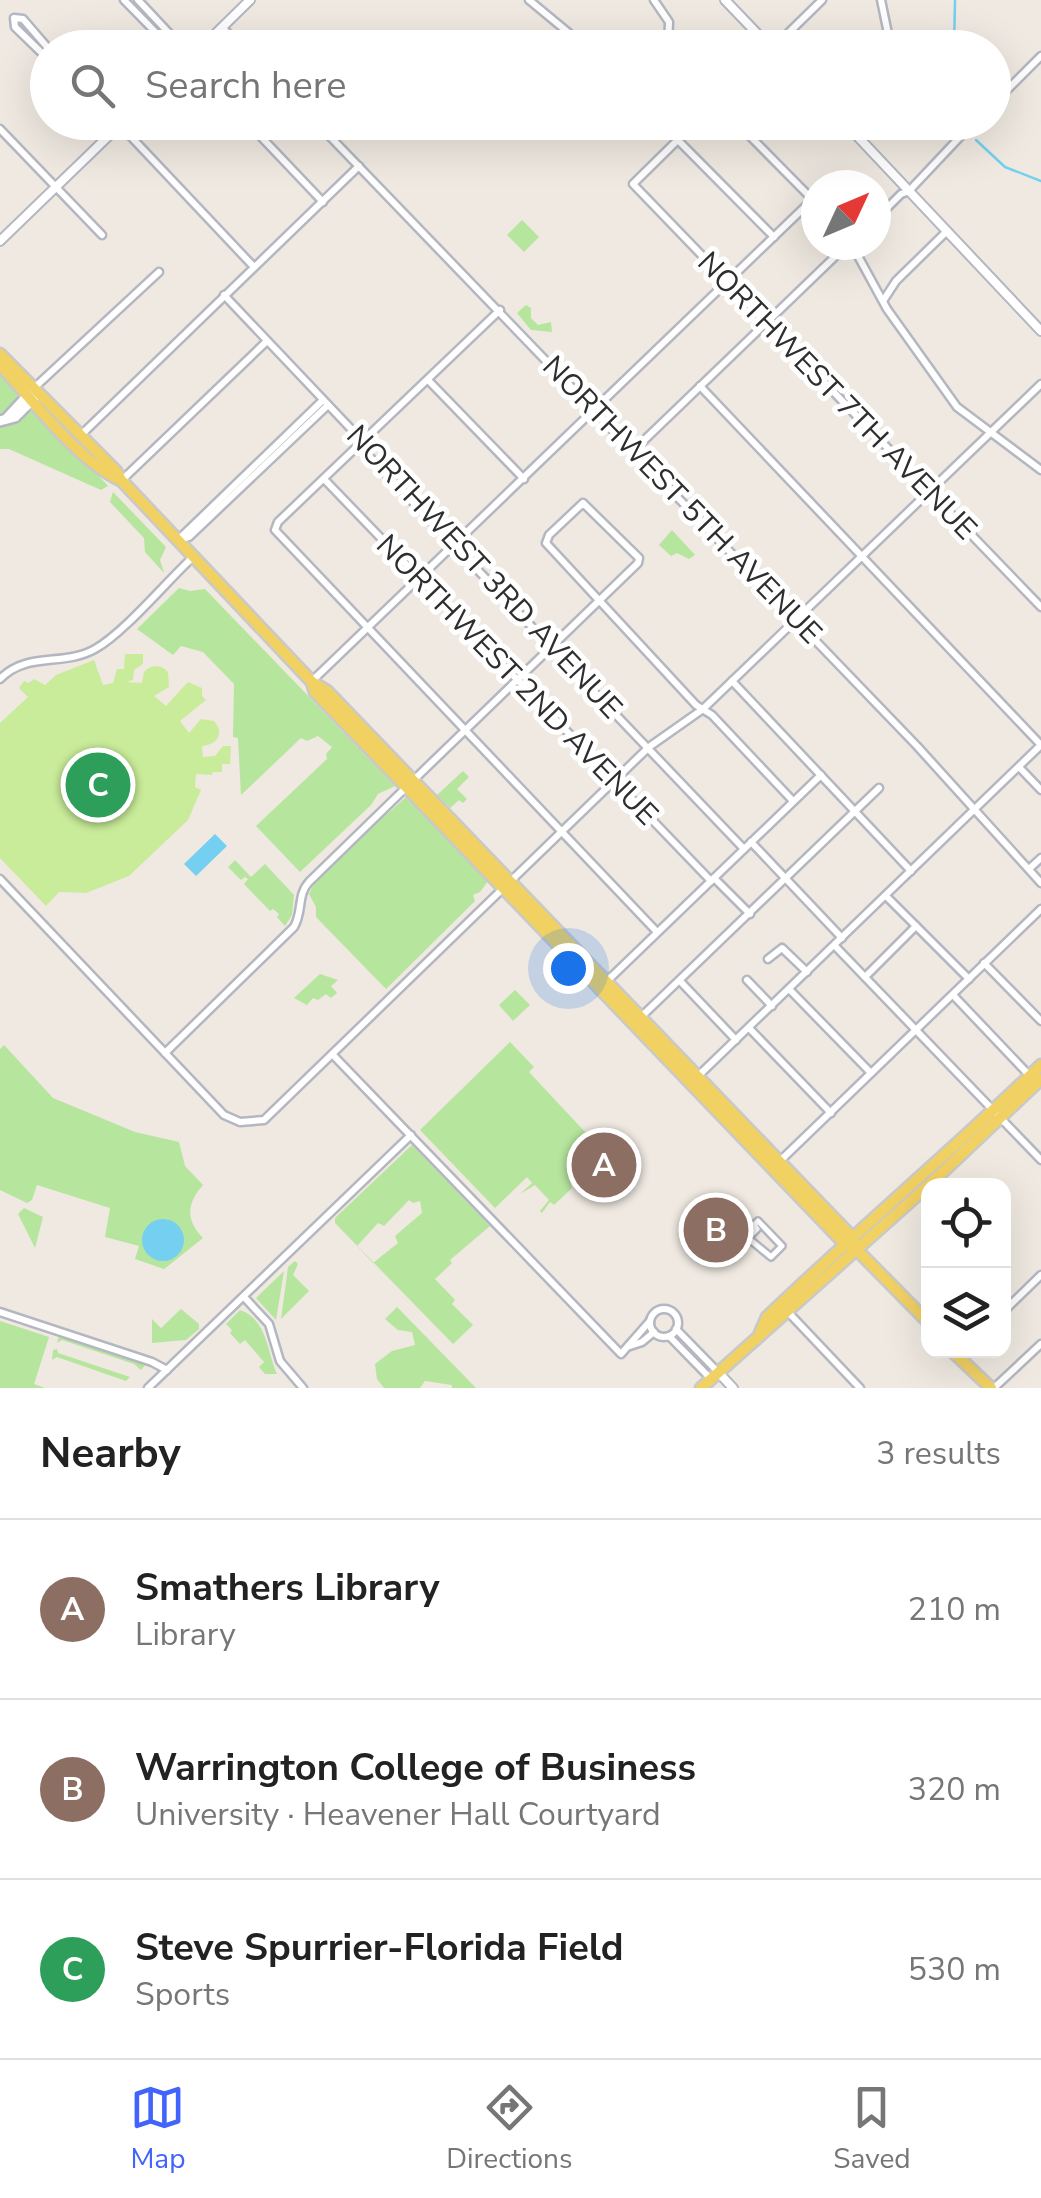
<!DOCTYPE html>
<html lang="en">
<head>
<meta charset="utf-8">
<style>
  body { margin:0; font-family:"Nunito Sans",sans-serif; background:#f2f2f2; color:#222 }
  .controls { position:absolute; right:30px; bottom:30px; display:grid; overflow:hidden; border-radius:20px; box-shadow:0 10px 40px #0002 }
  .controls button { width:90px; height:90px; display:grid; place-items:center; padding:0; border:0; border-bottom:2px solid #e0e0e0; background:#fff; color:#222; font:50px sans-serif }
  .compass { position:absolute; left:801px; top:170px; width:90px; height:90px; border-radius:50%; background:#fff; box-shadow:0 10px 40px #0002; rotate:46deg }
  .you { position:absolute; left:568px; top:968px; width:35px; height:35px; margin:-25px; border:8px solid #fff; border-radius:50%; background:#1a73e8; box-shadow:0 0 0 15px #1a73e833 }
  .badge { display:grid; place-items:center; width:65px; height:65px; border-radius:50%; background:#4264fb; color:#fff; font-size:32px; font-weight:700 }
  .pin { position:absolute; translate:-50% -50%; border:5px solid #fff; box-shadow:0 2px 10px #0006 }
  .list { margin:0; padding:0; list-style:none }
  h2 { display:flex; justify-content:space-between; align-items:center; height:130px; margin:0; padding:0 40px; font-size:42px }
  h2 small { font-size:32px; font-weight:400; color:#767676 }
  .list li { display:grid; grid-template-columns:65px 1fr auto; gap:30px; align-items:center; box-sizing:border-box; height:180px; padding:0 40px; border-top:2px solid #e0e0e0 }
  .list b { display:block; font-size:38px; white-space:nowrap }
  .list p { margin:0; font-size:32px; white-space:nowrap; color:#767676 }
  .list em { font-size:32px; font-style:normal; color:#767676 }
  .icon { flex:none; width:55px; height:55px; fill:none; stroke:currentColor; stroke-width:2; stroke-linecap:round; stroke-linejoin:round }
  .map { position:relative; flex:none; width:1041px; height:1388px; overflow:hidden }
  .search { position:absolute; background:#fff; box-shadow:0 10px 40px #0002; left:30px; right:30px; top:30px; height:110px; display:flex; align-items:center; gap:25px; box-sizing:border-box; padding:0 35px; border-radius:55px; color:#767676; font-size:38px }
  .sheet { height:670px; background:#fff }
  nav { display:flex; justify-content:space-around; align-items:center; box-sizing:border-box; height:140px; border-top:2px solid #e0e0e0; background:#fff; font-size:28px; color:#767676 }
  nav a { display:grid; justify-items:center; gap:5px }
  nav .on { color:#4264fb }
  .map>svg:first-child { display:block }
  .green { fill:#b6e59e; fill-rule:evenodd }
  .pitch { fill:#c9ec9a }
  .water { fill:#75cff0 }
  .lines { fill:none; stroke-linecap:round; stroke-linejoin:round }
  .stream { stroke:#75cff0; stroke-width:2.5 }
  .pedestrian-casing { stroke:#b4b7c1; stroke-width:10 }
  .minor-casing { stroke:#b4b7c1; stroke-width:11 }
  .tertiary-casing { stroke:#b4b7c1; stroke-width:12 }
  .secondary-casing { stroke:#b4b7c1; stroke-width:14 }
  .primary-casing { stroke:#c9c9c9; stroke-width:15 }
  .pedestrian { stroke:#fff; stroke-width:5 }
  .minor { stroke:#fff; stroke-width:6 }
  .tertiary { stroke:#fff; stroke-width:8 }
  .secondary { stroke:#fff; stroke-width:9 }
  .primary { stroke:#f2d163; stroke-width:10 }
  .labels { text-anchor:middle; dominant-baseline:central; stroke-width:10; stroke-linejoin:round; paint-order:stroke }
  .street-label { font-size:30px; fill:#2e2e2e; stroke:#fff }
</style>
</head>
<body>
<div class="map">
<svg width="1041" height="1388" viewBox="0 0 1041 1388">
  <rect width="100%" height="100%" fill="#efe9e1"/>
  <g class="green">
    <path d="M522,220l17,17 -15,15 -17,-17z"/>
    <path d="M526,305l5,3v10l7,7 13,-3 1,10 -21,-2 -14,-17z"/>
    <path d="M0,374l18,22 -3,7 -15,13z"/>
    <path d="M26,412l8,-1 9,4 65,71 -7,4 -92,-41h-9v-21l11,-4z"/>
    <path d="M113,492l53,55 -6,13 4,13 -19,-21 -1,-14 -34,-36z"/>
    <path d="M672,530l23,25 -6,4 -12,-6 -6,3 -12,-11z"/>
    <path d="M179,588l11,3 15,-2 190,197 -17,8 -7,11 -71,67 -44,-46 71,-67 -1,-5 6,-7 -14,-11 -11,5 -6,-3 -60,57 -3,-57 -5,-1 1,-53 -31,-32 -22,-6 -8,9 -36,-26z"/>
    <path d="M463,771l6,6 -12,12 10,10 -4,4 -4,-3 -9,8 -13,-13z"/>
    <path d="M406,797l82,84 -8,11 -7,3 2,6 -89,88 -70,-72v-10l-7,-13c13,-31 72,-73 97,-97z"/>
    <path d="M235,860l16,17 14,-13 29,31 -2,20 -7,11 -8,-9 2,-3 -6,-5 -3,2 -26,-27 4,-5 -3,-2 -4,3 -13,-13z"/>
    <path d="M320,974l18,6 -7,6 6,7 -6,5 -5,-4 -8,6 -5,-2 -6,7 -13,-7z"/>
    <path d="M515,990l15,15 -17,16 -14,-16z"/>
    <path d="M510,1042l24,25 -5,5 71,76 -31,31 3,9 -18,17 -4,-3 -8,11 -2,-2 9,-11 -14,-15 -15,9 12,-11 -5,-6 -32,31 -75,-78z"/>
    <path d="M4,1045l49,53 82,34 44,10 6,24 18,19c-16,18 -18,34 0,53l-39,31 -29,-10 4,-13 -34,-9 5,-29 -73,-23 -5,15 -5,3 -27,-13v-141z"/>
    <path d="M412,1145l78,81 -40,34 2,3 -17,16 20,21 -3,4 21,21 -20,19 -118,-121v-5zM409,1200l4,3 7,-2 2,12 -27,23 3,7 -25,20 -16,-17 21,-23 6,3z"/>
    <path d="M24,1208l19,9 -8,31 -17,-34z"/>
    <path d="M295,1261l3,3 -5,11 16,16 -28,28 7,-52z"/>
    <path d="M284,1271l-8,49 -20,-22z"/>
    <path d="M397,1307l79,81h-24v-3l-27,-4 -5,7h-36l-7,-9 -2,-15 17,-13 23,-6 -3,-13 -14,-2 -13,-11z"/>
    <path d="M181,1309l18,15v5l-13,11 -34,3v-24l9,9z"/>
    <path d="M240,1310c27,9 27,41 37,64h-12l-6,-7 5,-5 -19,-22 -5,4 -10,-11 2,-3 -6,-6z"/>
    <path d="M0,1321l49,16 -15,47 11,4h-45z"/>
    <path d="M59,1335l86,28 1,1 -5,6 -7,-6 -72,-24 -5,3z"/>
    <path d="M57,1349l1,4 72,24 -4,4 -69,-24 -5,3 1,-10z"/>
  </g>
  <path class="pitch" d="M125,654h18v10l-9,6 -1,10 -7,2 16,1 2,-11c7,-8 17,-8 24,0l1,15 -15,9 12,10 22,-24 14,6v8l4,4 -26,21 9,12 12,-14 13,2c11,12 3,24 -12,25l1,11 12,-1 8,-10h8l-1,18h-8v8h-9l-1,3 -16,-1 -1,13 6,3 -13,30 -59,56 -43,17 -27,-1 -13,14 -46,-48v-135l28,-26 -9,-9 5,-7 5,2 5,-4 11,6 11,-10 38,-15 9,25 10,-2 4,-14h7z"/>
  <g class="water">
    <path d="M215,834l12,12 -31,30 -12,-12z"/>
    <circle cx="163" cy="1240" r="21"/>
  </g>
  <g class="lines">
    <g class="stream">
      <path d="M954,48l1,-48"/>
      <path d="M976,140l29,27 36,14"/>
    </g>
    <g class="pedestrian-casing">
      <path id="pedestrian" d="M758,1221l24,25 -11,11 -23,-19 9,-9 -3,-4z"/>
    </g>
    <g class="minor-casing">
      <g id="minor">
        <path d="M124,0l47,48"/>
        <path d="M138,0l45,48"/>
        <path d="M529,0l58,48"/>
        <path d="M654,0l15,22 -1,26"/>
        <path d="M881,0l10,48"/>
        <path d="M222,27l20,21"/>
        <path d="M773,48l49,-48"/>
        <path d="M48,59l-33,-32 -1,-9 9,1 25,29"/>
        <path d="M994,103l47,-47"/>
        <path d="M247,122l76,80"/>
        <path d="M316,122l601,624 124,137"/>
        <path d="M660,122l114,115"/>
        <path d="M696,122l-63,62 408,423"/>
        <path d="M736,122l80,81"/>
        <path d="M119,124l135,143"/>
        <path d="M0,129l102,106"/>
        <path d="M876,219l25,-25 8,-3 65,-69"/>
        <path d="M852,245l35,64 70,98 84,63"/>
        <path d="M224,295l129,136 14,23 377,395"/>
        <path d="M883,301l13,-20 51,-50"/>
        <path d="M500,310l-222,212 -3,8 382,402"/>
        <path d="M428,380l96,99"/>
        <path d="M700,386l341,359"/>
        <path d="M34,388l125,-116"/>
        <path d="M81,435l278,-269"/>
        <path d="M634,450l213,-205"/>
        <path d="M324,479l387,402"/>
        <path d="M122,480l145,-139"/>
        <path d="M180,538l143,-138"/>
        <path d="M179,540l10,-3 139,-132"/>
        <path d="M0,679c27,-28 63,-12 95,-30 29,-16 72,-68 98,-92"/>
        <path d="M312,681l500,-481"/>
        <path d="M732,681l179,190"/>
        <path d="M1019,767l22,23"/>
        <path d="M751,842l91,96"/>
        <path d="M1029,869l12,-11"/>
        <path d="M714,878l36,36"/>
        <path d="M0,879l224,236 16,7 24,-2 385,-373 54,-38 338,-325"/>
        <path d="M886,896l83,83"/>
        <path d="M835,946l206,214"/>
        <path d="M768,959l14,-11 25,24"/>
        <path d="M984,963l57,58"/>
        <path d="M865,977l51,-51"/>
        <path d="M747,980l25,26"/>
        <path d="M680,981l56,59"/>
        <path d="M604,984l217,-209"/>
        <path d="M789,989l82,84"/>
        <path d="M953,995l76,80"/>
        <path d="M641,1017l238,-229"/>
        <path d="M749,1028l82,85"/>
        <path d="M165,1053l129,-126c9,-15 3,-32 15,-45 109,-107 219,-212 329,-319l1,-5 -56,-55 -34,32 -3,8 150,162 16,10 81,86"/>
        <path d="M333,1055l288,299 29,-33"/>
        <path d="M695,1079l346,-334"/>
        <path d="M780,1161l261,-252"/>
        <path d="M244,1297l25,27 11,37 23,27"/>
        <circle cx="664" cy="1323" r="14"/>
        <path d="M1004,1311l37,-36"/>
        <path d="M0,1312l152,50 15,8"/>
        <path d="M788,1312l72,76"/>
        <path d="M676,1329l42,43"/>
        <path d="M669,1336l42,43"/>
        <path d="M630,1346l12,-4 12,-10"/>
        <path d="M148,1388l263,-253"/>
        <path d="M994,1388l47,-44"/>
      </g>
    </g>
    <g class="tertiary-casing">
      <g id="tertiary">
        <path d="M725,0l46,48"/>
        <path d="M201,48l49,-48"/>
        <path d="M844,122l197,209"/>
        <path d="M0,241l123,-119"/>
        <path d="M718,1372l15,16"/>
      </g>
    </g>
    <g class="secondary-casing">
      <g id="secondary">
        <path d="M7,418l25,-27"/>
        <path d="M0,421l15,-4 19,-19"/>
      </g>
    </g>
    <g class="primary-casing">
      <g id="primary">
        <path d="M0,354l116,117 5,9 191,202 15,9 524,545 4,12"/>
        <path d="M0,365c33,35 77,95 120,115"/>
        <path d="M312,682l3,10 529,551 11,5 73,74"/>
        <path d="M760,1333l7,-16c90,-86 185,-166 274,-252"/>
        <path d="M951,1350l40,38"/>
        <path d="M701,1388l230,-205 110,-104"/>
      </g>
    </g>
    <use href="#pedestrian" class="pedestrian"/>
    <use href="#minor" class="minor"/>
    <use href="#tertiary" class="tertiary"/>
    <use href="#secondary" class="secondary"/>
    <use href="#primary" class="primary"/>
  </g>
  <g class="labels">
    <g class="street-label">
      <text transform="translate(837 396) rotate(46)">NORTHWEST 7TH AVENUE</text>
      <text transform="translate(682 500) rotate(46)">NORTHWEST 5TH AVENUE</text>
      <text transform="translate(484 572) rotate(47)">NORTHWEST 3RD AVENUE</text>
      <text transform="translate(517 680) rotate(46)">NORTHWEST 2ND AVENUE</text>
    </g>
  </g>
</svg>
<div class="controls">
<button><svg class="icon" aria-label="locate" viewBox="0 0 24 24"><circle cx="12" cy="12" r="6"/><path d="M12 2v4M12 18v4M2 12h4M18 12h4"/></svg></button>
<button><svg class="icon" aria-label="layers" viewBox="0 0 24 24"><path d="M12 4l9 5-9 5-9-5zM3 14l9 5 9-5"/></svg></button>
</div>
<svg class="compass" viewBox="-18 -18 36 36"><path d="M0-13l5 13h-10z" fill="#e53935"/><path d="M0 13l5-13h-10z" fill="#767676"/></svg>
<div class="you"></div>
<div class="pin badge" style="left:604px;top:1165px;background:#8d6e63">A</div>
<div class="pin badge" style="left:716px;top:1230px;background:#8d6e63">B</div>
<div class="pin badge" style="left:98px;top:785px;background:#2e9e5b">C</div>
<div class="search"><svg class="icon" aria-label="search" viewBox="0 0 24 24"><circle cx="10" cy="10" r="6"/><path d="M15 15l6 6"/></svg>Search here</div>
</div>
<section class="sheet">
<h2>Nearby<small>3 results</small></h2>
<ul class="list">
<li><span class="badge" style="background:#8d6e63">A</span><div><b>Smathers Library</b><p>Library</p></div><em>210 m</em></li>
<li><span class="badge" style="background:#8d6e63">B</span><div><b>Warrington College of Business</b><p>University · Heavener Hall Courtyard</p></div><em>320 m</em></li>
<li><span class="badge" style="background:#2e9e5b">C</span><div><b>Steve Spurrier-Florida Field</b><p>Sports</p></div><em>530 m</em></li>
</ul>
</section>
<nav>
<a class="on"><svg class="icon" aria-label="map" viewBox="0 0 24 24"><path d="M3 6l6-2 6 2 6-2v14l-6 2-6-2-6 2zM9 4v14M15 6v14"/></svg>Map</a>
<a><svg class="icon" aria-label="directions" viewBox="0 0 24 24"><path d="M12 3l9 9-9 9-9-9zM9 14v-3h6M13 9l2 2-2 2"/></svg>Directions</a>
<a><svg class="icon" aria-label="saved" viewBox="0 0 24 24"><path d="M7 4h10v16l-5-4-5 4z"/></svg>Saved</a>
</nav>
</body>
</html>
